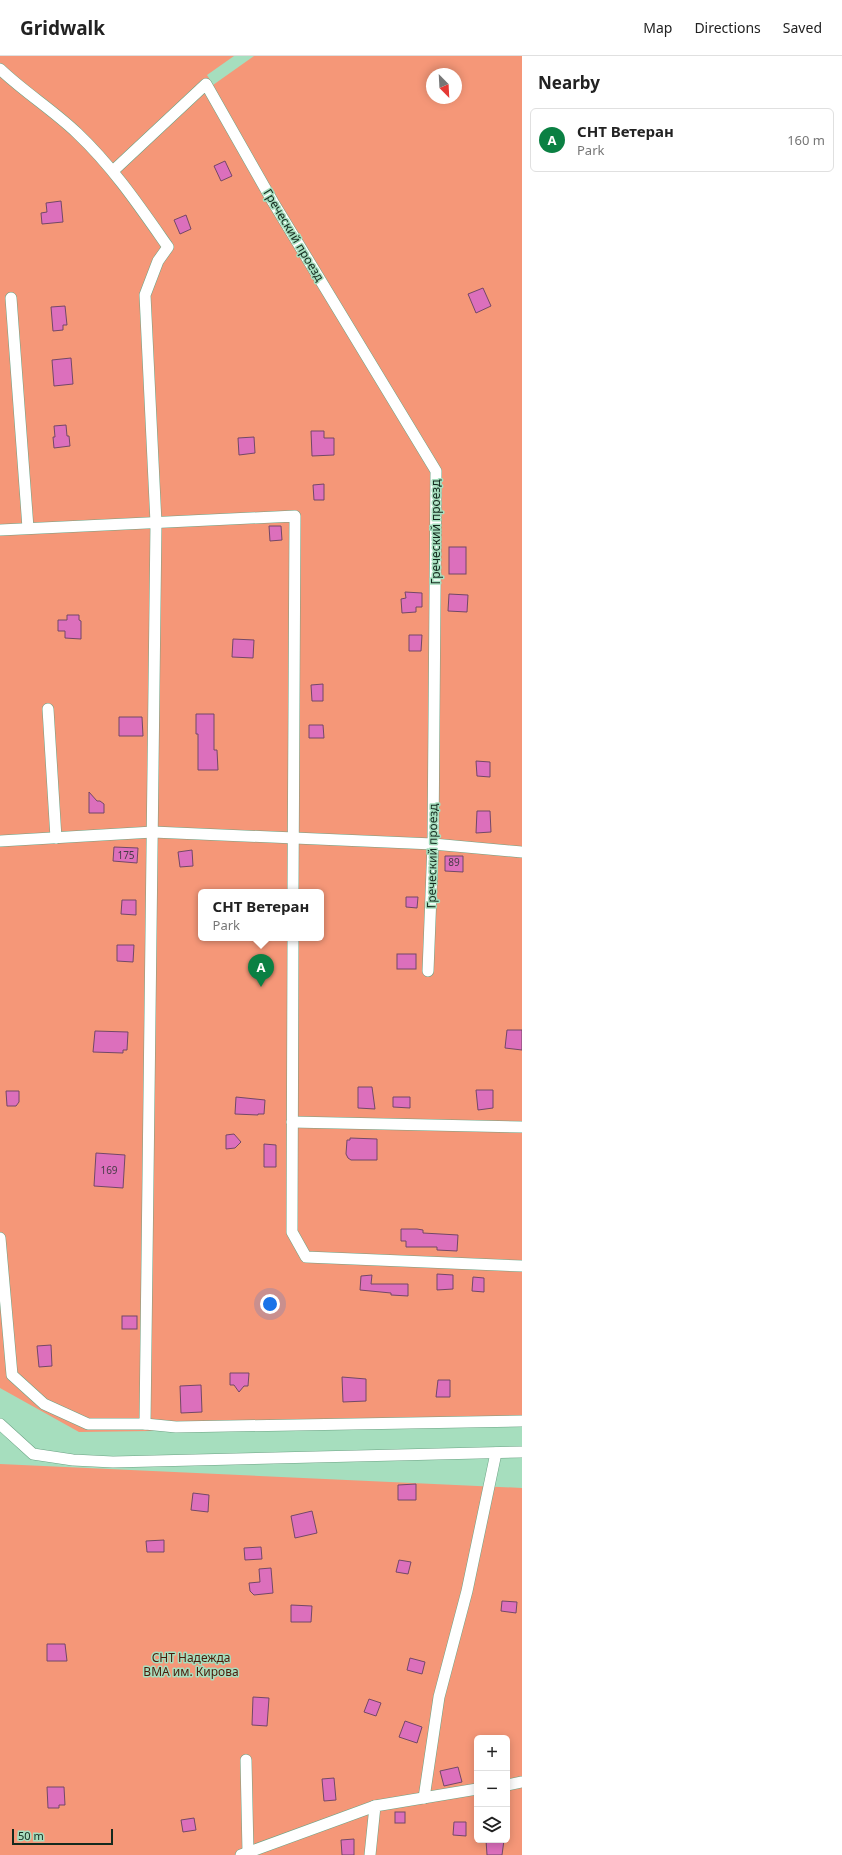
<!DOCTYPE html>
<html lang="en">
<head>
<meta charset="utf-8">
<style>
  body { margin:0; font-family:"Noto Sans",sans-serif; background:#f2f2f2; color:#222 }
  .controls { position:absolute; right:12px; bottom:12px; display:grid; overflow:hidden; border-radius:6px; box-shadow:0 2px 10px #0003 }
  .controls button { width:36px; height:36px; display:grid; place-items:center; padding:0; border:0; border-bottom:1px solid #e0e0e0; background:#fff; color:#222; font:20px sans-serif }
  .compass { position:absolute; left:426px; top:12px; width:36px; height:36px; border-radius:50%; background:#fff; box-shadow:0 2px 10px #0003; rotate:156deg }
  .scale { position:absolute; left:12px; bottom:10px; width:101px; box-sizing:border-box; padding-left:4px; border:2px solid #142a1e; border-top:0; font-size:11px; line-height:14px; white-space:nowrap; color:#142a1e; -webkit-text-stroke:3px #a6debe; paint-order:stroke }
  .you { position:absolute; left:270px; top:1248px; width:14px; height:14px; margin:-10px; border:3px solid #fff; border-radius:50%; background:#1a73e8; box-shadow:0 0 0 6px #1a73e833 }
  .badge { display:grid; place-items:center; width:26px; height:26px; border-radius:50%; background:#0b8043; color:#fff; font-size:13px; font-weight:700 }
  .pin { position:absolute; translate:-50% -33px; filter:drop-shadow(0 1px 2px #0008) }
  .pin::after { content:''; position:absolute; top:21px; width:14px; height:12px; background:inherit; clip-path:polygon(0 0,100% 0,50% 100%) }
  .popup { position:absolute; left:198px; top:833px; width:126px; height:52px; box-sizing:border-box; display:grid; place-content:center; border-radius:6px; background:#fff; filter:drop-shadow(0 1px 3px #0005); font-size:13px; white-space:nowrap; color:#767676 }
  .popup b { font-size:15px; color:#222 }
  .popup::after { content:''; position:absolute; left:50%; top:100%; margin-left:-8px; border:8px solid transparent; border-top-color:#fff }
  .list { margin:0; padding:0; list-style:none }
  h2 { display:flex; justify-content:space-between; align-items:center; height:52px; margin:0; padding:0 16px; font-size:17px }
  h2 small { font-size:13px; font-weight:400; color:#767676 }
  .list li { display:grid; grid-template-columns:26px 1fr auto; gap:12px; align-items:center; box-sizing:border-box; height:64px; margin:0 8px 8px; padding:0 8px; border:1px solid #e0e0e0; border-radius:6px }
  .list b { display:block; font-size:15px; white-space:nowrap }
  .list p { margin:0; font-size:13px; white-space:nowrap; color:#767676 }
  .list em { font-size:13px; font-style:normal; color:#767676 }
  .icon { flex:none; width:22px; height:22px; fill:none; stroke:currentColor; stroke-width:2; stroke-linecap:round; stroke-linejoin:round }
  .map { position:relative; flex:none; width:522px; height:1799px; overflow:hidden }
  header { display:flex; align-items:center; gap:24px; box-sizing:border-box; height:56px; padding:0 20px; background:#fff; border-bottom:1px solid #e0e0e0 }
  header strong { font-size:19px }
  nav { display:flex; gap:22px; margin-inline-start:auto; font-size:14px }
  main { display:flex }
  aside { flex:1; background:#fff }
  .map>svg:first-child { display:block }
  .green { fill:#f59778; fill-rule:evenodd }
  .building { fill:#dc6fbc; stroke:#734866 }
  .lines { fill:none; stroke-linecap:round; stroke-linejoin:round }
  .minor-casing { stroke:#6ca284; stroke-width:12 }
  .minor { stroke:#fff; stroke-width:11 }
  .labels { text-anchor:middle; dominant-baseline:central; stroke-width:3; stroke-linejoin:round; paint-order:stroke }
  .number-label { font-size:10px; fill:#463b46 }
  .street-label { font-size:12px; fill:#142a1e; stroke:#a6debe }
  .park-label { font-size:12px; fill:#4a1a09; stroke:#a6debe }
</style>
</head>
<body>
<header>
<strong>Gridwalk</strong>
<nav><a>Map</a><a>Directions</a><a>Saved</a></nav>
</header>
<main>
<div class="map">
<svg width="522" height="1799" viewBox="0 0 522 1799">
  <rect width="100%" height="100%" fill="#a6debe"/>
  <g class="green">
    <path d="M0,0h234l-27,19 6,10 41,-29h268v1370l-443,6 -79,-44zM432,18h24v24h-24zM201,836h120v46h-120z"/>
    <path d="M0,1408l522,24v367h-522zM477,1682h30v102h-30z"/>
  </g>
  <g class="building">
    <path d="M225,105l7,15 -11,5 -7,-15z"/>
    <path d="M61,145l2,21 -21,2 -1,-11 6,-1 -1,-9z"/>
    <path d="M186,159l5,14 -11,5 -6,-14z"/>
    <path d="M483,232l8,18 -15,7 -8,-19z"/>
    <path d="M65,250l2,19h-4v5l-10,1 -2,-24z"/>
    <path d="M71,302l2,26 -19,2 -2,-26z"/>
    <path d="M66,369l1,11h2l1,10 -16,2 -1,-11h2l-1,-11z"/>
    <path d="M311,375h13v7h10v17l-22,1z"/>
    <path d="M254,381l1,16 -16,2 -1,-17z"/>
    <path d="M324,428v16h-10l-1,-15z"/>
    <path d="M269,470h12l1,14 -12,1z"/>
    <rect x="449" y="491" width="17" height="27"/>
    <path d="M405,536l17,1v14h-6v5l-14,1 -1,-14 5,-1z"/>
    <path d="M449,538l19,1 -1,17 -19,-1z"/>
    <path d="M67,559h12v5l2,1v18l-16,-1v-7h-7v-11h9z"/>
    <path d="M409,579h13l-1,16h-12z"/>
    <path d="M233,583l21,1 -1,18 -21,-1z"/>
    <path d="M323,628v17h-11l-1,-16z"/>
    <path d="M196,658h18v36h3l1,20h-20v-36h-2z"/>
    <path d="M119,661h23l1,19h-24z"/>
    <path d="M309,669h14l1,13h-15z"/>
    <path d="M476,705l14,1v15l-13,-1z"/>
    <path d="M89,736l8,9h3l4,3v9h-15z"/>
    <path d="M477,755h13l1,21 -15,1z"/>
    <path d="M114,791l24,1 -1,15 -24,-2z"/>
    <path d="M192,794l1,16 -13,1 -2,-15z"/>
    <path d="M445,800h18v16l-18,-1z"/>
    <path d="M406,841h12l-1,11 -11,-1z"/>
    <path d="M122,844h14v15l-15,-1z"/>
    <path d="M117,889h17l-1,17 -16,-1z"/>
    <rect x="397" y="898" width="19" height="15"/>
    <path d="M507,974h15v20l-17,-2z"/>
    <path d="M95,975l33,1 -1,18h-4v3l-30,-1z"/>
    <path d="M358,1031h14l3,22 -17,-1z"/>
    <path d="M476,1034h17v18l-15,2z"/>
    <path d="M6,1035h13v11l-3,4h-9z"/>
    <path d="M236,1041l29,3 -1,14h-6v1l-23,-1z"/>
    <path d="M393,1041h17v11l-17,-1z"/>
    <path d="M234,1078l7,8 -6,6 -9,1v-14z"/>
    <path d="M350,1082l27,1v21h-26l-3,-2 -2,-4 1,-14h3z"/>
    <path d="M264,1088l12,1v22h-12z"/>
    <path d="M96,1097l29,2 -2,33 -29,-2z"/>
    <path d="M401,1173h16l6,1v3l35,2 -1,16 -20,-1v-3h-31v-6h-5z"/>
    <path d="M437,1218l16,1v14l-16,1z"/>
    <path d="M372,1219l-1,9h37v12l-17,-1v-2l-31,-3 1,-14z"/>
    <path d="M473,1221l11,1v14l-12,-1z"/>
    <rect x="122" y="1260" width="15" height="13"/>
    <path d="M51,1289l1,21 -13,1 -2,-21z"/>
    <path d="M230,1317h19l-1,13h-4l-5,6 -5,-7h-4z"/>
    <path d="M342,1321l24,2v22l-23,1z"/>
    <path d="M438,1324h12v17h-14z"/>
    <path d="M201,1329l1,27 -21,1 -1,-27z"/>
    <path d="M416,1428v16h-18v-15z"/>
    <path d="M193,1437l16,2 -1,17 -17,-2z"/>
    <path d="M312,1455l5,22 -22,5 -4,-22z"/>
    <path d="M164,1484v12h-17l-1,-11z"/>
    <path d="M261,1491l1,12 -17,1 -1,-12z"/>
    <path d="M399,1504l12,2 -3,12 -12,-2z"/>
    <path d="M271,1512l2,25 -19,2 -4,-4 -1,-8 11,-1 -1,-13z"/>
    <path d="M502,1545l15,1 -1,11 -15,-2z"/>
    <path d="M291,1549l21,1 -1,16h-20z"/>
    <path d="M47,1588h18l2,17h-20z"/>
    <path d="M410,1602l15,4 -3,12 -15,-4z"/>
    <path d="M253,1641l16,1 -2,28 -15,-1z"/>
    <path d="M369,1643l12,4 -5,13 -12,-4z"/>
    <path d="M405,1665l17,6 -5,16 -18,-6z"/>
    <path d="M458,1711l4,15 -18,4 -4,-15z"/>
    <path d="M334,1722l2,22 -12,1 -2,-22z"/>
    <path d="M47,1731h17l1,18h-6v3h-11z"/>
    <rect x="395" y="1756" width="10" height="11"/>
    <path d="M194,1762l2,12 -13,2 -2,-12z"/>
    <path d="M454,1766h12v14l-13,-1z"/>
    <path d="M354,1783v16h-12l-1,-15z"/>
    <path d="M486,1784h18l-2,15h-15z"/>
  </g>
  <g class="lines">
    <g class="minor-casing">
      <g id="minor">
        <path d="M0,13c24,23 53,41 77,64 36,34 63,74 91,114l-10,14 -13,34 11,228 -11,901"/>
        <path d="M113,115l93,-87 67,118 163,269 -3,373 -5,127"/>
        <path d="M11,242l17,230"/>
        <path d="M0,474l295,-14 -2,376"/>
        <path d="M48,653l8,129"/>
        <path d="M0,785l153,-9 280,12 89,8"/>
        <path d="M293,882l-1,294 14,25 216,9"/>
        <path d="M292,1066l230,5"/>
        <path d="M0,1182l12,137 32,29 44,20h57l31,3 346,-6"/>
        <path d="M0,1368l33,30 40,6 40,2 409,-10"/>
        <path d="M246,1704l2,92"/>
        <path d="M507,1729l15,-3"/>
        <path d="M424,1742l15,-101 28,-106 29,-138"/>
        <path d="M241,1799l134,-49"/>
        <path d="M370,1799l5,-49 102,-17"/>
      </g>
    </g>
    <use href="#minor" class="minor"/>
  </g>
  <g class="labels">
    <g class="number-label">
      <text x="126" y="799">175</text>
      <text x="454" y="806">89</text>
      <text x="109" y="1114">169</text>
    </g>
    <g class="street-label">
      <text transform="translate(294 179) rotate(59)">Греческий проезд</text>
      <text transform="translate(435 476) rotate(-90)">Греческий проезд</text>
      <text transform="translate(432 800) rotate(-89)">Греческий проезд</text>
    </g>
    <g class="park-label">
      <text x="191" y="1601">СНТ Надежда<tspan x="191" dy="14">ВМА им. Кирова</tspan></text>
    </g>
  </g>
</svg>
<div class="controls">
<button>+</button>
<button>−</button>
<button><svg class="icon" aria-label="layers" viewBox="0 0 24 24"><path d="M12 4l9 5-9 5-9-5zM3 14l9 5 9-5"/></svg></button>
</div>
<svg class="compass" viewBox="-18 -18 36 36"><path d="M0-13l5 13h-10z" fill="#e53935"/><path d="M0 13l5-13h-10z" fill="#767676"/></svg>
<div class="scale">50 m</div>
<div class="you"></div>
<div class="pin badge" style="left:261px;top:931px">A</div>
<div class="popup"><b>СНТ Ветеран</b>Park</div>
</div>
<aside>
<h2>Nearby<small></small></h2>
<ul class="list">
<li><span class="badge">A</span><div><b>СНТ Ветеран</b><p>Park</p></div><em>160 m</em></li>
</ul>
</aside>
</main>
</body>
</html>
